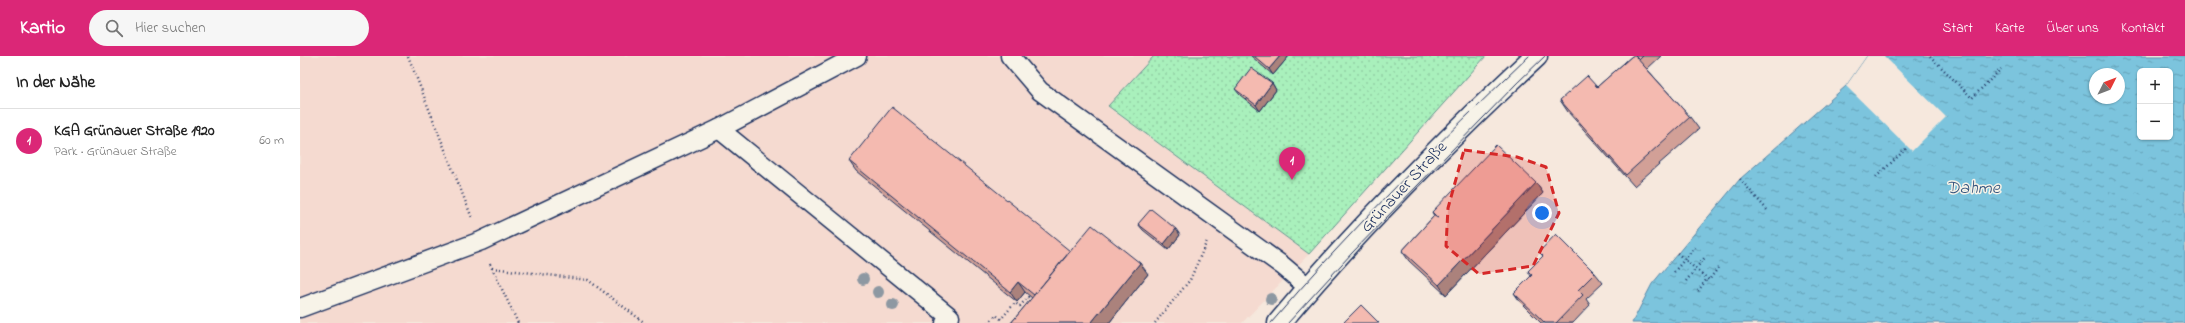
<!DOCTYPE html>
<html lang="de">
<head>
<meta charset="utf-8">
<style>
  body { margin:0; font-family:"Indie Flower",sans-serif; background:#f6f6f6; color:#222 }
  .controls { position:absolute; right:12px; top:12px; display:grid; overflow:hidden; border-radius:6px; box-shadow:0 1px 3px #0004 }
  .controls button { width:36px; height:36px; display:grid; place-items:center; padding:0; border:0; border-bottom:1px solid #e0e0e0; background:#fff; color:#222; font:20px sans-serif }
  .compass { position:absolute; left:1789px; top:12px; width:36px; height:36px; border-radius:50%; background:#fff; box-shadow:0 1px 3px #0004; rotate:48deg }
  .you { position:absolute; left:1242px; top:157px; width:14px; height:14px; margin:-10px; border:3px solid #fff; border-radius:50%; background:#1a73e8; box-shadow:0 0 0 6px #1a73e833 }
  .badge { display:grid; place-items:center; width:26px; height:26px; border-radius:50%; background:#db2777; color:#fff; font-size:13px; font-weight:700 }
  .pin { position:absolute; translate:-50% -33px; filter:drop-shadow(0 1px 2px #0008) }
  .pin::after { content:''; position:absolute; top:21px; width:14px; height:12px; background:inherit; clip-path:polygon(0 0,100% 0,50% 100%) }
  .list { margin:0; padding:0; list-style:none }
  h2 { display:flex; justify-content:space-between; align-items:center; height:52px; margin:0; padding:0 16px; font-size:17px }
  h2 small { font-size:13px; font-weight:400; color:#767676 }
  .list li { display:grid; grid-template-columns:26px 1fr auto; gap:12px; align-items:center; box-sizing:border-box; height:64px; padding:0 16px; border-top:1px solid #e0e0e0 }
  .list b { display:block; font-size:15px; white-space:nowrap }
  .list p { margin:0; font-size:13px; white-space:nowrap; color:#767676 }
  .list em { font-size:13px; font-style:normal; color:#767676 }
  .icon { flex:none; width:22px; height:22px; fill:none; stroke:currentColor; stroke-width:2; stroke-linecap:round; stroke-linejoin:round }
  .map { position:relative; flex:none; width:1885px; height:267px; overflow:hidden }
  header { display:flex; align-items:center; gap:24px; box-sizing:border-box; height:56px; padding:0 20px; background:#db2777; color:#fff }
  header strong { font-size:19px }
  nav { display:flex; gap:22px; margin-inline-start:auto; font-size:14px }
  .search { width:280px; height:36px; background:#f6f6f6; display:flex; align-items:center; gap:10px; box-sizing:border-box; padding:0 14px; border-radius:22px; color:#767676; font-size:15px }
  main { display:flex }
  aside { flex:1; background:#fff }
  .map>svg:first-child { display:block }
  .built { fill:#f5dad0 }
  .garden { fill:url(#garden-dots); stroke:#62908d }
  .water { fill:url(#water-ripples); stroke:#58a; fill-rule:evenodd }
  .pier { fill:#f6e8dd }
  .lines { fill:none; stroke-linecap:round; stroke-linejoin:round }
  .service-casing { stroke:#1b2f5e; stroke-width:21 }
  .secondary-casing { stroke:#1b2f5e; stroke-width:25 }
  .path { stroke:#1b2f5e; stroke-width:2.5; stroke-dasharray:1 3; stroke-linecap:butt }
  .service { stroke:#f7f3e8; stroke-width:18 }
  .secondary { stroke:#f7f3e8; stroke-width:22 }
  .tram { stroke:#1b2f5e; stroke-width:1 }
  .tree { fill:#8d98a2 }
  .wall { fill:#d2a097; stroke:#1b2f5e }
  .shaded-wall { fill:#ab827b; stroke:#1b2f5e }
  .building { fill:#f4bab0; stroke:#1b2f5e }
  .marked { fill:#d62828; fill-opacity:0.2; stroke:#d62828; stroke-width:3; stroke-dasharray:8 5; stroke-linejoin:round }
  .labels { text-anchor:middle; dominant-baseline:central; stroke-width:3; stroke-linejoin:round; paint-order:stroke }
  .street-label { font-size:17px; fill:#1b2f5e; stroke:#f7f3e8 }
  .water-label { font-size:18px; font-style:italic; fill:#33547e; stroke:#f7f3e8 }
</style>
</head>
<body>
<header>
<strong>Kartio</strong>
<div class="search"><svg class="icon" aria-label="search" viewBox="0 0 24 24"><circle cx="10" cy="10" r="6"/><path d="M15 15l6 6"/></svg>Hier suchen</div>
<nav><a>Start</a><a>Karte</a><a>Über uns</a><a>Kontakt</a></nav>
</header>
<main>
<aside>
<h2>In der Nähe<small></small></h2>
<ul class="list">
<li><span class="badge">1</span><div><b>KGA Grünauer Straße 1920</b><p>Park · Grünauer Straße</p></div><em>60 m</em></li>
</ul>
</aside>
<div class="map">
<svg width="1885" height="267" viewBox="0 0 1885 267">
  <defs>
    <pattern id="garden-dots" width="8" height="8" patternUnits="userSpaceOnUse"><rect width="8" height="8" fill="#a9f0bc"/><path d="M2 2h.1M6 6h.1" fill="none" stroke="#91cea4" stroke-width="1.8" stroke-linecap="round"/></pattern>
    <pattern id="water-ripples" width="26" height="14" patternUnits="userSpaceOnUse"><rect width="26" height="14" fill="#7cc4dd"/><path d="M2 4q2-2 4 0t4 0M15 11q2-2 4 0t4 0" fill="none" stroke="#65a0b6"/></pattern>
  </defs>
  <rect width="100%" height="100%" fill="#f6e8dd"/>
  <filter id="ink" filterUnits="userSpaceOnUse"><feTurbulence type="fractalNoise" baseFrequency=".025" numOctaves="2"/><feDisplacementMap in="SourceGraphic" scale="8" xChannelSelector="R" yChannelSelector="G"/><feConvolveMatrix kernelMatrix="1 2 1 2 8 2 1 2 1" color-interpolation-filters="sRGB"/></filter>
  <g filter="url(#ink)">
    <path class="built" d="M0,0h854l-46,51 201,147 -67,69h-942z"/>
    <path class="garden" d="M854,0h332l-177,198 -201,-148z"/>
    <path class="water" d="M1567,0h318v267h-553l20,-39 88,-105 106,-93zM1840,15h30v66h-30zM1795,18h24v24h-24z"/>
    <path class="pier" d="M1567,0h17l62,61 -34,34 -66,-65z"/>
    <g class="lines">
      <g class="service-casing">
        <g id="service">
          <path d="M710,0l30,35 243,175 26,22"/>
          <path d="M419,73l231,188 -5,6"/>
          <path d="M0,252l181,-67 238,-112 138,-73"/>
        </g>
      </g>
      <g class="secondary-casing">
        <path id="secondary" d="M979,267c79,-94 167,-183 257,-267"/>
      </g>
      <g class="path">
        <path d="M108,0l64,162"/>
        <path d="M1630,0l42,42 29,-29"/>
        <path d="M1576,121l32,-30"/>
        <path d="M1440,123l28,32"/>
        <path d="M1377,197l32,27 9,-12"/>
        <path d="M190,208l28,59"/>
        <path d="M192,212l96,12 57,43"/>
        <path d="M1374,216l21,-25"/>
        <path d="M1386,225l20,-25"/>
        <path d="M1398,235l9,-12"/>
        <path d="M689,267l7,-8 5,4 14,-16 5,3 8,-9 5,4"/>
        <path d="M855,267l35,-43 17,-39"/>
      </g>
      <use href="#service" class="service"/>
      <use href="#secondary" class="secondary"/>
      <g class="tram">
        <path d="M971,267c79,-93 170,-183 258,-267"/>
        <path d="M988,267l64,-70 164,-169 29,-28"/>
      </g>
    </g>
    <g class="tree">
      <circle cx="563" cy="223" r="6"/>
      <circle cx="578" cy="236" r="6"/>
      <circle cx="971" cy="243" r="6"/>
      <circle cx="593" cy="249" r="6"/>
    </g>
    <g class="wall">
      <path d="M951,0h38l-16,19z"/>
      <path d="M1332,0h29l-14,13 43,48 9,12 -65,57 -66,-74 -8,-12 37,-13z"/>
      <path d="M972,27l4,7 -16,21 -20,-16 -5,-6z"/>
      <path d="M549,105l221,90 78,23 -39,49h-98l21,-25 -7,-6 -8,10 -161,-131z"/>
      <path d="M1236,127l7,10 -97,102 -37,-34 -7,-10 32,-35 -2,-4z"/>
      <path d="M838,168l42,11 -12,15 -25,-20z"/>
      <path d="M1239,196l56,21 8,10 -17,16 4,6 -17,18h-32l-20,-20 -7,-10 17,-17 -3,-5 15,-15z"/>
    </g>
    <g class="shaded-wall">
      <path d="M980,0h9l-16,19 -4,-6z"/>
      <path d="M972,27l4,7 -16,21 -4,-6z"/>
      <path d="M1236,127l7,10 -97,102 -7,-10z"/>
      <path d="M876,173l4,6 -12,15 -4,-6z"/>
      <path d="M840,207l8,11 -39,49h-18z"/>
      <path d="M718,226l7,10 -8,10 -7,-10z"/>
    </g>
    <g class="building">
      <path d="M954,0h26l-11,13z"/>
      <path d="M1332,0h3l55,61 -64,58 -66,-75 27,-24 10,11z"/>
      <path d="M1335,0h8l-4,4z"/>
      <path d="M951,12l21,15 -16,22 -21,-16z"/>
      <path d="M592,51l178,144 -36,44 -16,-13 -8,10 -161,-131z"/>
      <path d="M1196,89l40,38 -97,102 -37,-34 32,-35 4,2 -6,-6z"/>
      <path d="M851,153l25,20 -12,15 -26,-20z"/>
      <path d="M792,169l48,38 -49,60h-80z"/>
      <path d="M1256,178l39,39 -17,17 5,5 -27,28h-11l-31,-30 18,-18 -4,-4 15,-15 -4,-4z"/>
      <path d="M1061,249l18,18h-36z"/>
    </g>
  </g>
  <path class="marked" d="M1164,94l53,7 29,10 13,46 -26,53 -54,8 -33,-28 2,-38z"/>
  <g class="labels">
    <g class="street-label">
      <text transform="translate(1104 131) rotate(-47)">Grünauer Straße</text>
    </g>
    <g class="water-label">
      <text x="1673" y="133">Dahme</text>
    </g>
  </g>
</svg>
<div class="controls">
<button>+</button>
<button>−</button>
</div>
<svg class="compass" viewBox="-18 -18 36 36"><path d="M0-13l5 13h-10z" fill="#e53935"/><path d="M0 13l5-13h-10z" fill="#767676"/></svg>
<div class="you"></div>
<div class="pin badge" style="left:992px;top:124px">1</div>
</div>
</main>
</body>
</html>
